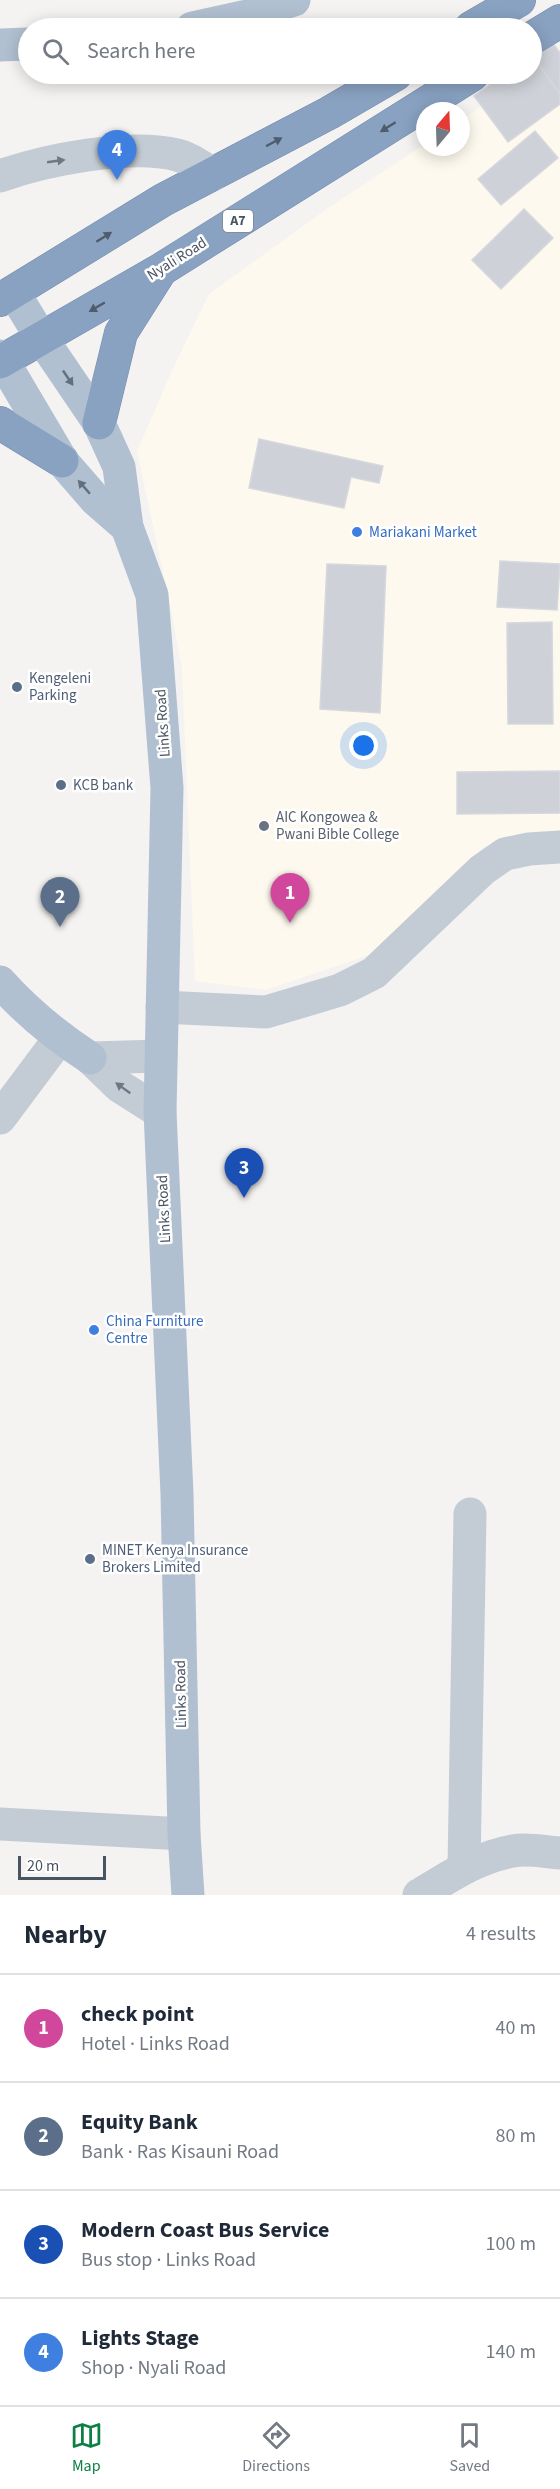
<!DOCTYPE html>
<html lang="en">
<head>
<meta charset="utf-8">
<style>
  body { margin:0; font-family:"Source Sans 3",sans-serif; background:#f6f6f7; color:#1f2937 }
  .compass { position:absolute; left:416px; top:102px; width:54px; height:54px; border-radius:50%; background:#fff; box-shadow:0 3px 15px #0003; rotate:19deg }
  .scale { position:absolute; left:18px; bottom:15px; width:88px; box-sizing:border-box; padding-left:6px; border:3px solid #495461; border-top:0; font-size:16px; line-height:21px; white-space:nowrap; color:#495461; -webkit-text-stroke:4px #fff; paint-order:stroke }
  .you { position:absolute; left:364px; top:746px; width:21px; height:21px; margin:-15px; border:4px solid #fff; border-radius:50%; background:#1a73e8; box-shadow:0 0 0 9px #1a73e833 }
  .badge { display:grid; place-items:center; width:39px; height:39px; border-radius:50%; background:#0b8043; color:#fff; font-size:20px; font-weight:700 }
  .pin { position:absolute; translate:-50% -50px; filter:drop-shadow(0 2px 3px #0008) }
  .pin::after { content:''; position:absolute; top:32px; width:21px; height:18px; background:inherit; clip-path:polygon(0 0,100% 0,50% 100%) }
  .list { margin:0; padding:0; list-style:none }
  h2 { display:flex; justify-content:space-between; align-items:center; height:78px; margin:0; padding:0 24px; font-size:26px }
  h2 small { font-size:20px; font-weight:400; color:#747a83 }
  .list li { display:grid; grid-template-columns:39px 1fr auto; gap:18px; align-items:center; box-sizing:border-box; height:108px; padding:0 24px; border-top:2px solid #e0e1e3 }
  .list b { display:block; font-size:22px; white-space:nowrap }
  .list p { margin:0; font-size:20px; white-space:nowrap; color:#747a83 }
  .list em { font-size:20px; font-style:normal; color:#747a83 }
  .icon { flex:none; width:33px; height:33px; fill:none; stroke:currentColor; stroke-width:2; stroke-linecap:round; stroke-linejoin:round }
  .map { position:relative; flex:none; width:560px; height:1895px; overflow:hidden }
  .search { position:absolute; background:#fff; box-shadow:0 3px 15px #0003; left:18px; right:18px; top:18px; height:66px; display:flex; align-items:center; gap:15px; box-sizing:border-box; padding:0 21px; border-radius:33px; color:#747a83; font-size:22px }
  .sheet { height:510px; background:#fff }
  nav { display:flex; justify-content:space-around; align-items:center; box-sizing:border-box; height:84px; border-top:2px solid #e0e1e3; background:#fff; font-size:16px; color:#747a83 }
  nav a { display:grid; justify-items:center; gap:3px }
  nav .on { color:#0b8043 }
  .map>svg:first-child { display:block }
  .commercial { fill:#fdf9ee }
  .building { fill:#ced1d7; stroke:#d6d8de; stroke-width:1.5 }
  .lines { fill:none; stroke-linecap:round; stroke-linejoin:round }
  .highway-casing { stroke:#748dae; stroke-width:34 }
  .minor { stroke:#c3ccd4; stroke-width:33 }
  .major { stroke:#b1c0d1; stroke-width:33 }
  .highway { stroke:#89a2c2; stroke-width:33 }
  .oneway { fill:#4f5c6b }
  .oneway2 { fill:#6e7884 }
  .oneway3 { fill:#636f7d }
  .shop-dot { fill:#3f7fe0; stroke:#fff; stroke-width:2 }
  .service-dot { fill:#5c6f8a; stroke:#fff; stroke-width:2 }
  .worship-dot { fill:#6b7280; stroke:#fff; stroke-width:2 }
  .labels { text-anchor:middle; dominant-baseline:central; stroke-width:5; stroke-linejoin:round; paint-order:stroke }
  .shield { fill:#fff; stroke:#808790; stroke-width:1.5 }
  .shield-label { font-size:14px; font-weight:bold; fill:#495461 }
  .street-label { font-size:15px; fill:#495461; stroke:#fff }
  .shop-label { font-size:15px; fill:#366cbe; stroke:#fff; text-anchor:start }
  .service-label { font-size:15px; fill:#4e5e75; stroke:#fff; text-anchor:start }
  .worship-label { font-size:15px; fill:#5b616d; stroke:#fff; text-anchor:start }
</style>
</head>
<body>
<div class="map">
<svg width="560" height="1895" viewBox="0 0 560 1895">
  <rect width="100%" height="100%" fill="#f5f2f2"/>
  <path class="commercial" d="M560,54v782l-75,10 -116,109 -103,35 -71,-9 -13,-312 -10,-55 -35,-163 39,-89 33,-68 115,-83 101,-67v3h36v-27z"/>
  <g class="building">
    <path d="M552,42l8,11v41l-28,-36z"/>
    <path d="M532,55l28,39v10l-52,38 -34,-46 31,-22h27z"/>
    <path d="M535,131l23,27 -57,47 -23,-26z"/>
    <path d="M524,209l29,29 -52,51 -29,-29z"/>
    <path d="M259,439l124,27 -4,17 -28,-6 -7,31 -95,-20z"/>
    <path d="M500,561l60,3 -3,46 -60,-3z"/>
    <path d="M327,564l59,2 -6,147 -60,-4z"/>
    <path d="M552,622l1,102h-45l-1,-101z"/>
    <path d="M560,771v42l-103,1v-42z"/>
  </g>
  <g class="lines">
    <g class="highway-casing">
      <g id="highway">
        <path d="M471,28l48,-28"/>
        <path d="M532,38l28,-17"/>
        <path d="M0,300l163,-100 166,-87 67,-39"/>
        <path d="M0,362l162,-93 311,-195"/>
        <path d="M0,423l62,38"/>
        <path d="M99,423l22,-90 38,-60"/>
      </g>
    </g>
    <g class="minor">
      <path d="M0,176c45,-16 130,-33 177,-21 14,3 24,12 36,19"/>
      <path d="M162,1007l104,5 74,-22 34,-17 108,-103 23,-16 24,-5 31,-2"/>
      <path d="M90,1058l29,28 41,26"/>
      <path d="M90,1058l71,-2"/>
      <path d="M0,1118l59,-79"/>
      <path d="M0,1824l184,10"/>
      <path d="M464,1868l6,-354"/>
      <path d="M419,1895c30,-18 59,-38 94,-44 14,-3 32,1 47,2"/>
    </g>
    <g class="major">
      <path d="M192,28l55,-12 47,-16"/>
      <path d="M0,45l28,-1"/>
      <path d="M14,293l28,46 57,84 20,44 8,60 25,68 15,193 -7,324 17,382 7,340 4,61"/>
      <path d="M0,356l62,105 33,38 32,28"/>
      <path d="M0,982c27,30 56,54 90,76"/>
    </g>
    <use href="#highway" class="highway"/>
  </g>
  <defs><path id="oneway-solid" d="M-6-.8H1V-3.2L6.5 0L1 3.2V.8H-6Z" transform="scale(1.5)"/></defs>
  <g class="oneway">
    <use href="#oneway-solid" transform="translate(388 127) rotate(148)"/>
    <use href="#oneway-solid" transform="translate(274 142) rotate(-28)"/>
    <use href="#oneway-solid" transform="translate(104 237) rotate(-32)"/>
    <use href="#oneway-solid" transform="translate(97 307) rotate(150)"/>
  </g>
  <g class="oneway2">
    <use href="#oneway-solid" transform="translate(56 161) rotate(-8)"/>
    <use href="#oneway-solid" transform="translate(123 1088) rotate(-144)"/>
  </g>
  <g class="oneway3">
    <use href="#oneway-solid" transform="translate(68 378) rotate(56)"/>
    <use href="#oneway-solid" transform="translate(84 487) rotate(-131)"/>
  </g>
  <g class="shop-dot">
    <circle cx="357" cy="532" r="6"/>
    <circle cx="94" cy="1330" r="6"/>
  </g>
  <g class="service-dot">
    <circle cx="17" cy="687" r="6"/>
    <circle cx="61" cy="785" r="6"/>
    <circle cx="90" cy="1559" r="6"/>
  </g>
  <circle class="worship-dot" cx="264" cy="826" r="6"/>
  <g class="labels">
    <rect class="shield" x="223" y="210" width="30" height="22" rx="4.5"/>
    <g class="shield-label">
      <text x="238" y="221">A7</text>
    </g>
    <g class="street-label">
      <text transform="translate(177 259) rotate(-32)">Nyali Road</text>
      <text transform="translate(163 723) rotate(-94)">Links Road</text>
      <text transform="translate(164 1209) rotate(-93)">Links Road</text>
      <text transform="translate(181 1694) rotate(-91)">Links Road</text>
    </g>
    <g class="shop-label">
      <text x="369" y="532">Mariakani Market</text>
      <text x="106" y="1321">China Furniture<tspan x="106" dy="17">Centre</tspan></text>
    </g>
    <g class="service-label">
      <text x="29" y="678">Kengeleni<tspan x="29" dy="17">Parking</tspan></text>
      <text x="73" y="785">KCB bank</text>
      <text x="102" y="1550">MINET Kenya Insurance<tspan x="102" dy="17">Brokers Limited</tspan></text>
    </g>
    <g class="worship-label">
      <text x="276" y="817">AIC Kongowea &amp;<tspan x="276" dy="17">Pwani Bible College</tspan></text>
    </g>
  </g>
</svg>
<svg class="compass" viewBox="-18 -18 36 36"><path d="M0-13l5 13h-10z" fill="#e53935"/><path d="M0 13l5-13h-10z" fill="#747a83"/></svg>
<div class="scale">20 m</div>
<div class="you"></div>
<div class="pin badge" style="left:290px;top:923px;background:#d1479c">1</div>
<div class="pin badge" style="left:60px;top:927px;background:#5c6f8a">2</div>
<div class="pin badge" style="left:244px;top:1198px;background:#1a4fb4">3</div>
<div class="pin badge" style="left:117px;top:180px;background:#3f7fe0">4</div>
<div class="search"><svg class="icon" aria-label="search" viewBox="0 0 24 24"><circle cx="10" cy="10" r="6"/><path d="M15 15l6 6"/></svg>Search here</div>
</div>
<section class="sheet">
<h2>Nearby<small>4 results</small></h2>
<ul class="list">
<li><span class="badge" style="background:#d1479c">1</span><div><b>check point</b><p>Hotel · Links Road</p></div><em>40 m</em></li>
<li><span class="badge" style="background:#5c6f8a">2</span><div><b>Equity Bank</b><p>Bank · Ras Kisauni Road</p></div><em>80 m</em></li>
<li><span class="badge" style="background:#1a4fb4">3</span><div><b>Modern Coast Bus Service</b><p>Bus stop · Links Road</p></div><em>100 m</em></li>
<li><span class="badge" style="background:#3f7fe0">4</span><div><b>Lights Stage</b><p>Shop · Nyali Road</p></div><em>140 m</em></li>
</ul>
</section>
<nav>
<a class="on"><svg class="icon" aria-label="map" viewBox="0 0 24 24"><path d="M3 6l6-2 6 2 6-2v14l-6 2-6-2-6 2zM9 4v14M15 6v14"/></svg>Map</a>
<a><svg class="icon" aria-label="directions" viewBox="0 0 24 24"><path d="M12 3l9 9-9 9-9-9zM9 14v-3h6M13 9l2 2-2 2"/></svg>Directions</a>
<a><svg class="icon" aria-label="saved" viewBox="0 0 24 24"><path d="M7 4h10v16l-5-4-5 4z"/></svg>Saved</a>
</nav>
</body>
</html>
